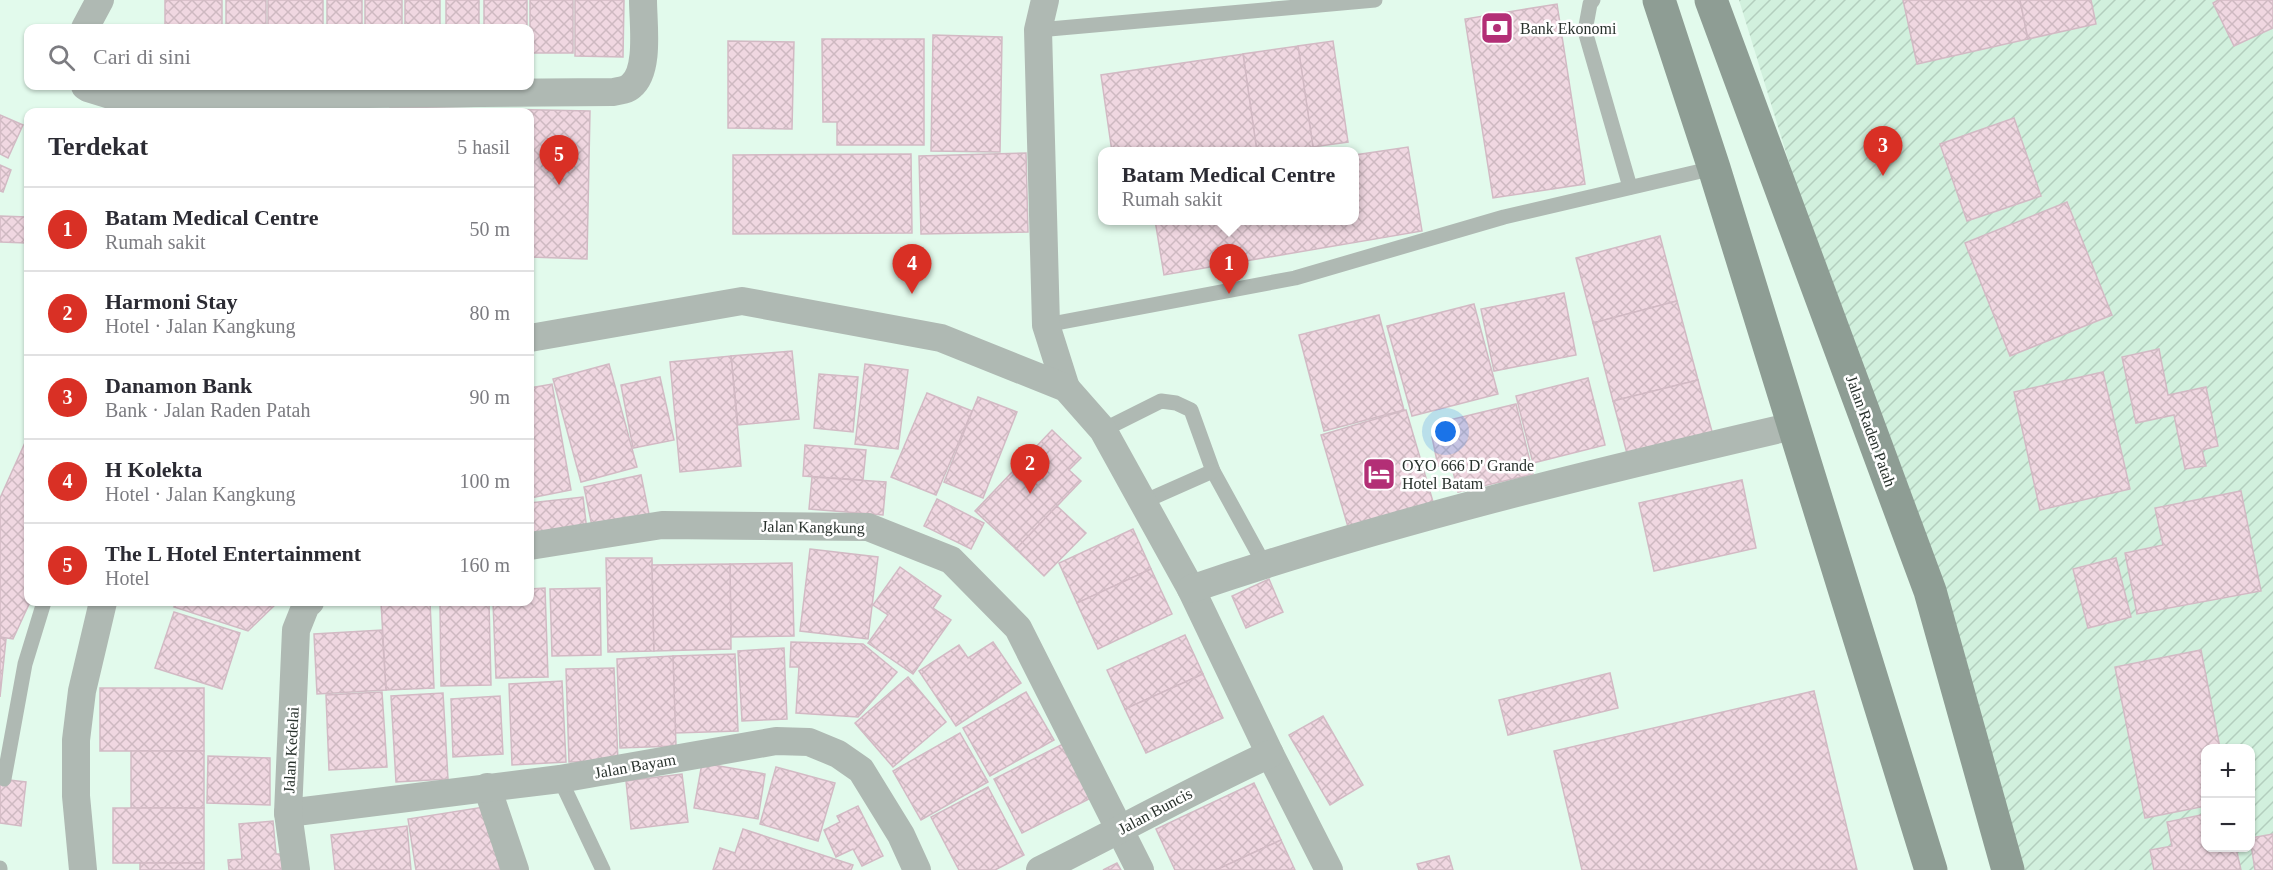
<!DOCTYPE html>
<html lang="id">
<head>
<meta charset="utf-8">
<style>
  body { margin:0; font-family:"Times New Roman",serif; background:#f7f7f7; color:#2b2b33 }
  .controls { position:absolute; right:18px; bottom:18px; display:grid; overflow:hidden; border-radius:12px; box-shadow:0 2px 4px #0004 }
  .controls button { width:54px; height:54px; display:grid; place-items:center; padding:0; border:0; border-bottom:2px solid #e1e1e2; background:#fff; color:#2b2b33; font:30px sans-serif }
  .you { position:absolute; left:1446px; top:432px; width:21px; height:21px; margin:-15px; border:4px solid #fff; border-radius:50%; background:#1a73e8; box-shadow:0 0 0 9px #1a73e833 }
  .badge { display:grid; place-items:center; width:39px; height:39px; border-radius:50%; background:#d93025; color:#fff; font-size:20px; font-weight:700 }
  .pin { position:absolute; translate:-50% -50px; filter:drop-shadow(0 2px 3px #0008) }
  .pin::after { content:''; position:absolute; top:32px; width:21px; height:18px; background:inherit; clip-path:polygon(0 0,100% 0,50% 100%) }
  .popup { position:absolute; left:1098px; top:147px; width:261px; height:78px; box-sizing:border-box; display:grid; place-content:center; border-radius:12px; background:#fff; filter:drop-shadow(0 2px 4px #0005); font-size:20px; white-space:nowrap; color:#7c7c81 }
  .popup b { font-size:22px; color:#2b2b33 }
  .popup::after { content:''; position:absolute; left:50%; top:100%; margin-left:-12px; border:12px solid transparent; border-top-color:#fff }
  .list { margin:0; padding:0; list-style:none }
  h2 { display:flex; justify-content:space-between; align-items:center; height:78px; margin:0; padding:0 24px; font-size:26px }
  h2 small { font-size:20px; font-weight:400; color:#7c7c81 }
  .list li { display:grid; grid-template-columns:39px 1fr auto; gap:18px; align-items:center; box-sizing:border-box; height:84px; padding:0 24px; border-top:2px solid #e1e1e2 }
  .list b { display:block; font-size:22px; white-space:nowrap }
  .list p { margin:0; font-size:20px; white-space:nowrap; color:#7c7c81 }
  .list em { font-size:20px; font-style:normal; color:#7c7c81 }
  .icon { flex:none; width:33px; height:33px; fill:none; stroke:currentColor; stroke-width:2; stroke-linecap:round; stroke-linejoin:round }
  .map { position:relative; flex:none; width:2273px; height:870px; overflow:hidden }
  .search { position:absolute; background:#fff; box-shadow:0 2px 4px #0004; left:24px; top:24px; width:510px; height:66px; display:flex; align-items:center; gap:15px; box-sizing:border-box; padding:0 21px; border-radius:12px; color:#7c7c81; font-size:22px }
  .panel { position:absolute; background:#fff; box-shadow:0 2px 4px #0004; left:24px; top:108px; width:510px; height:498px; border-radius:12px }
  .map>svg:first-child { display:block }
  .industrial { fill:url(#industrial-furrows); fill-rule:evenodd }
  .building { fill:url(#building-cross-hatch); stroke:#d2bac4; stroke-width:1.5 }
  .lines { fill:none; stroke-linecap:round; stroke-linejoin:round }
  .lane { stroke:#afb9b3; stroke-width:15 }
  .street { stroke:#afb9b3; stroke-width:28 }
  .secondary { stroke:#8e9d94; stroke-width:33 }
  .labels { text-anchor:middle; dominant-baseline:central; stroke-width:5; stroke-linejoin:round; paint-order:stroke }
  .poi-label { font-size:16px; fill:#29322d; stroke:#fff; text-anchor:start }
  .street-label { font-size:16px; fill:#29322d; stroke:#fff }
</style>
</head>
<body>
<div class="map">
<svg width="2273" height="870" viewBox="0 0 2273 870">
  <defs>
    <pattern id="industrial-furrows" width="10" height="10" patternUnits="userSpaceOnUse" patternTransform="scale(1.5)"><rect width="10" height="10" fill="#d1f0dd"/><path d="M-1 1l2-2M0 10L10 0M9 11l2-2" fill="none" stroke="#b3cebe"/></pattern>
    <pattern id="building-cross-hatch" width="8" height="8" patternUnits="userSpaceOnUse" patternTransform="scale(1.5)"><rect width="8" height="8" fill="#f0d7e1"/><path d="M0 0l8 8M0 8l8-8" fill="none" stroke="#ceb9c1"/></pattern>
  </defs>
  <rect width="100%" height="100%" fill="#e2faec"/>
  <path class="industrial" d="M1739,0h534v870h-266zM2206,748h44v100h-44z"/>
  <g class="building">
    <rect x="165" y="0" width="57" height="28"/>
    <rect x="226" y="0" width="40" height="28"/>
    <rect x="268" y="0" width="55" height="28"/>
    <rect x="327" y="0" width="35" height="28"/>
    <rect x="365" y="0" width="37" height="28"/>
    <rect x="405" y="0" width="35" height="28"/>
    <rect x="446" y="0" width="33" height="28"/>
    <rect x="484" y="0" width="43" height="28"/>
    <rect x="530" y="0" width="43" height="53"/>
    <path d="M575,0h49l-1,57 -48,-1z"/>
    <path d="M1903,0h117l8,39 -111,25z"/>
    <path d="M2020,0h71l5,24 -68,15z"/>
    <path d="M2218,0h55v28l-39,18 -21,-43z"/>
    <path d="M1557,4l28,180 -92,14 -28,-179z"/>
    <path d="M933,35l69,2 -2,115 -69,-1z"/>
    <path d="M822,39h102v106h-87v-23h-14z"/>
    <path d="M728,41l66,1 -2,87 -64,-1z"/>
    <path d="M1333,41l15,101 -35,5 -15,-101z"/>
    <path d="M1298,46l15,101 -33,5h-23l-14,-98z"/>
    <path d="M1243,54l14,98h-145l-11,-77z"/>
    <path d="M298,105v7h-55v-6z"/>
    <path d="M390,107l200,4 -3,148 -57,-2v-145h-140z"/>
    <path d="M0,115l23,10 -15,33 -8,-4z"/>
    <path d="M2014,118l27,78 -74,25 -27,-77z"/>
    <path d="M1408,147l14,84 -258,44 -9,-55h200v-65z"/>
    <path d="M1026,153l2,79 -107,2 -2,-78z"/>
    <path d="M911,154l1,79 -179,1v-79z"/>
    <path d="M0,165l11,5 -8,22 -3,-1z"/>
    <path d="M2067,202l45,113 -102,41 -45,-113z"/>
    <path d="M0,216l27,1 -1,26 -26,-1z"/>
    <path d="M1660,236l17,65 -84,22 -17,-65z"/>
    <path d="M1564,293l12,62 -82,16 -13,-62z"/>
    <path d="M1677,301l21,79 -85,21 -20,-78z"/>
    <path d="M1474,304l24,90 -86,22 -25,-90z"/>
    <path d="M1379,315l25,95 -80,21 -25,-96z"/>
    <path d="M2159,349l9,46 38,-8 12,59 -16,4 4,16 -21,3 -11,-54 -38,8 -14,-66z"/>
    <path d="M792,351l7,68 -61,6 -7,-69z"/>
    <path d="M731,356l10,110 -61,6 -10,-110z"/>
    <path d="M609,364l28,103 -56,15 -28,-103z"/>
    <path d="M865,364l43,6 -10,79 -43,-5z"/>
    <path d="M2103,372l27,117 -90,21 -26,-118z"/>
    <path d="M819,374l39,3 -5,55 -39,-4z"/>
    <path d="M660,377l14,63 -41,8 -12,-63z"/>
    <path d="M1588,378l17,67 -72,18 -17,-67z"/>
    <path d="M1698,380l16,59 -85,22 -16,-60z"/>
    <path d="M552,384l19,106 -41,8v-110z"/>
    <path d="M927,393l45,18 -36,84 -45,-18z"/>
    <path d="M978,397l39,15 -34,86 -39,-16z"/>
    <path d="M1516,404l17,70 -75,18 -7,-29 -13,3 -6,-29 11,-3 -2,-12z"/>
    <path d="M1406,410l30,102 -85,25 -30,-102z"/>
    <path d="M1052,430l29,28 -12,12 12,11 -65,68 -41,-38z"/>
    <path d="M28,436v166h2l-17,37 -13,-2v-139z"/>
    <path d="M805,445l61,5 -3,30 -60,-4z"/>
    <path d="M641,475l9,44 -57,12 -9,-44z"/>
    <path d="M812,477l74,5 -3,33 -74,-6z"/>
    <path d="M1742,480l14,68 -102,23 -15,-68z"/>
    <path d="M2241,491l20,100 -124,23 -12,-61 38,-8 -8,-37z"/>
    <path d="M583,497l4,34 -57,7v-35z"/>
    <path d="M937,499l47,24 -13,26 -47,-23z"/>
    <path d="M1057,506l29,27 -42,43 -28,-27z"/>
    <path d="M1133,529l18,40 -74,34 -18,-40z"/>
    <path d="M810,549l68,8 -10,82 -68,-8z"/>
    <path d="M606,558h46l2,93 -46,1z"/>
    <path d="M2116,558l15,59 -43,11 -15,-59z"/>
    <path d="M792,563l2,73 -63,1 -1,-73z"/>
    <path d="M730,564l1,85 -77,2 -2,-86z"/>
    <path d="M900,567l41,29 -8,12 18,12 -38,54 -45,-31 20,-28 -15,-10z"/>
    <path d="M1151,569l21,45 -74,35 -21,-46z"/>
    <path d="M1269,579l14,33 -37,16 -14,-32z"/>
    <path d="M545,588l3,89 -52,1 -3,-76h37v-13z"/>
    <path d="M600,588l1,67 -49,1 -2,-67z"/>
    <path d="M179,602h99l-30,29 -74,-24z"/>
    <path d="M381,602h49l4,86 -48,2z"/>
    <path d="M489,602l2,83 -50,1 -1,-82z"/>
    <path d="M174,612l66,21 -18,56 -67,-21z"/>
    <path d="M382,630l4,60 -69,4 -3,-60z"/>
    <path d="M1185,635l18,39 -78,35 -18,-39z"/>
    <path d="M0,638l6,1 -6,58z"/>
    <path d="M791,642l72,2 34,28 -39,45 -62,-4 3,-46h-9z"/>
    <path d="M993,642l28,41 -65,43 -37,-55 40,-26 9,13z"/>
    <path d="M784,648l3,71 -45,2 -4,-70z"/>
    <path d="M2201,650l19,98h-14v58l-61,12 -30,-151z"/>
    <path d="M735,654l3,77 -63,2 -2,-77z"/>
    <path d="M673,656l3,90 -56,2 -3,-89z"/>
    <path d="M614,668l4,93 -49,1 -3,-93z"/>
    <path d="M1610,673l8,35 -110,27 -9,-35z"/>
    <path d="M1203,674l20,44 -77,35 -21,-44z"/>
    <path d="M908,677l38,45 -53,45 -38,-44z"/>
    <path d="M562,681l4,81 -54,3 -3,-81z"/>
    <rect x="100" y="688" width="104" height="63"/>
    <path d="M1814,691l43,179h-275l-28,-119z"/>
    <path d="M382,692l5,75 -58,3 -3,-75z"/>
    <path d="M1026,692l28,48 -64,36 -27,-48z"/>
    <path d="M443,693l5,86 -52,3 -5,-86z"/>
    <path d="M500,696l3,58 -50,3 -2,-58z"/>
    <path d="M1323,716l40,69 -33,20 -41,-70z"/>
    <path d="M960,733l28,49 -67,38 -28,-49z"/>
    <path d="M1063,744l28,54 -69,35 -28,-54z"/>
    <rect x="131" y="751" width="73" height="57"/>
    <path d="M208,756l62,2v47l-63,-2z"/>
    <path d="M702,763l63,11 -7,45 -64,-11z"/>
    <path d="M776,767l59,16 -17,58 -58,-17z"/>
    <path d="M682,774l6,48 -57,7 -5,-48z"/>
    <path d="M0,779l26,3 -5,44 -21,-3z"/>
    <path d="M1254,783l27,57 -65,30h-41l-19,-41z"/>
    <path d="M988,787l36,68 -29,15h-36l-28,-53z"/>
    <path d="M490,806l10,64h-84l-8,-51z"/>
    <path d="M858,806l25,50 -21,10 -9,-17 -17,8 -12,-27 16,-8 -3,-6z"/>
    <rect x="113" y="808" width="91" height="55"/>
    <path d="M2206,814v34h30l5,22h-87l-4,-20 22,-4 -5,-24z"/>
    <path d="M273,821l3,33h5l1,16h-53l-1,-10 14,-1 -3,-35z"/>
    <path d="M407,826l4,44h-76l-4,-35z"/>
    <path d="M743,829l110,36 -2,5h-138l7,-22 15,5z"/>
    <path d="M2273,834v36h-18l-5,-32z"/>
    <path d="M1281,840l14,30h-79z"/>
    <path d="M1449,856l4,14h-34l-2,-6z"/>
    <rect x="140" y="863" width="64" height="7"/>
    <path d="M1117,863l4,7h-18z"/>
  </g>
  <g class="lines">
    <g class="lane">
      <path d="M1593,0l-3,4 -5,27 45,156"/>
      <path d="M1038,30l337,-30"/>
      <path d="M1046,325l249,-47 209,-61 210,-49"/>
      <path d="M1103,430l58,-29 15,2 15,7 22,61 51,93"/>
      <path d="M1143,502l70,-31"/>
      <path d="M4,779l21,-115 19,-62"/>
      <path d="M560,779l43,91"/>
      <path d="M0,868v2"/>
    </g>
    <g class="street">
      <path d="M1045,0l-7,30 8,295 20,63"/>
      <path d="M85,28l15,-28"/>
      <path d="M85,86l3,2 26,8 499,-4c6,-1 14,-2 18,-6 19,-15 12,-63 12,-86"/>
      <path d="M530,338l212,-37 199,37 125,50 37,42 88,159 79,165 59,116"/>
      <path d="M530,546l132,-21 206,2 83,33 67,68 122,242"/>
      <path d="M1191,589c197,-67 399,-116 602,-163"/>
      <path d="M487,787l28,83"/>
      <path d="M288,813l272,-34 216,-38 33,1 29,12 23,16 40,65 16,35"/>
      <path d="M83,870l-7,-74v-56l6,-49 21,-89"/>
      <path d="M296,870l-8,-57 8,-183 10,-25 4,-3"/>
      <path d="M1040,870c77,-38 152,-80 230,-116"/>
    </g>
    <g class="secondary">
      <path d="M1659,0l55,168 217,702"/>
      <path d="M1711,0l219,591 78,279"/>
    </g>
  </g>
  <defs>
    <g id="bank-square" transform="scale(1.725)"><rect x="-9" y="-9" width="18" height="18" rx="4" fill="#b32f76" stroke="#fff"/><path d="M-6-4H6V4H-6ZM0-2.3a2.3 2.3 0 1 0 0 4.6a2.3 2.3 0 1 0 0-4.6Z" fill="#fff"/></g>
    <g id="hotel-square" transform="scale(1.725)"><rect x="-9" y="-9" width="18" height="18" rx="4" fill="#b32f76" stroke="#fff"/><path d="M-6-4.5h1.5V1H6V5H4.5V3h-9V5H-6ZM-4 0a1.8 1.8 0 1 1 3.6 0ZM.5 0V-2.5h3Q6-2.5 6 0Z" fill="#fff"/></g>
  </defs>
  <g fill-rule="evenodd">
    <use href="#bank-square" x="1497" y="28"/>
    <use href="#hotel-square" x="1379" y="474"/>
  </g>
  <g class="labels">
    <g class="poi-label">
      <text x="1520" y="28">Bank Ekonomi</text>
      <text x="1402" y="465">OYO 666 D' Grande<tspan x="1402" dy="18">Hotel Batam</tspan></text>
    </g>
    <g class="street-label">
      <text transform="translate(1871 431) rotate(70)">Jalan Raden Patah</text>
      <text transform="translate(813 527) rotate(1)">Jalan Kangkung</text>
      <text transform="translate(291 750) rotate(-87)">Jalan Kedelai</text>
      <text transform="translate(635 766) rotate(-10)">Jalan Bayam</text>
      <text transform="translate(1155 811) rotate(-28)">Jalan Buncis</text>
    </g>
  </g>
</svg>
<div class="controls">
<button>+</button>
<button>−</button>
</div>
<div class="you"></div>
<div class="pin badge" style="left:1229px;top:294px">1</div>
<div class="popup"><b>Batam Medical Centre</b>Rumah sakit</div>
<div class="pin badge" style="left:1030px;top:494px">2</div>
<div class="pin badge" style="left:1883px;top:176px">3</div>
<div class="pin badge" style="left:912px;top:294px">4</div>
<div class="pin badge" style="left:559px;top:185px">5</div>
<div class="search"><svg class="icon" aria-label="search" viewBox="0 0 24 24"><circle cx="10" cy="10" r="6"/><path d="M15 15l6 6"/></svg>Cari di sini</div>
<section class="panel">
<h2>Terdekat<small>5 hasil</small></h2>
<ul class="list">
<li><span class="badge">1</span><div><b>Batam Medical Centre</b><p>Rumah sakit</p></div><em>50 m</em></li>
<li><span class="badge">2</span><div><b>Harmoni Stay</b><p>Hotel · Jalan Kangkung</p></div><em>80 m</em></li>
<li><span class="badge">3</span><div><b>Danamon Bank</b><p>Bank · Jalan Raden Patah</p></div><em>90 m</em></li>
<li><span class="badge">4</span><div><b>H Kolekta</b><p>Hotel · Jalan Kangkung</p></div><em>100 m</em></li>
<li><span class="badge">5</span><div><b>The L Hotel Entertainment</b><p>Hotel</p></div><em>160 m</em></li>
</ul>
</section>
</div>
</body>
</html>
